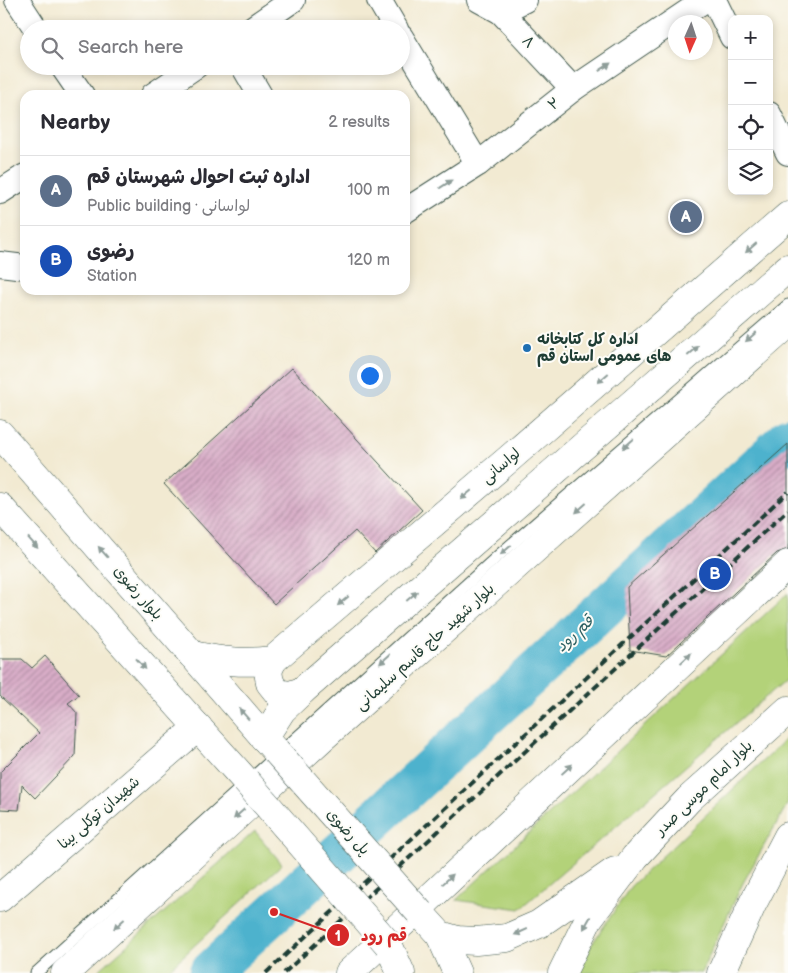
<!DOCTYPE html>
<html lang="en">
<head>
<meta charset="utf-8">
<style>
  body { margin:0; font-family:"Balsamiq Sans","Playpen Sans Arabic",sans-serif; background:#f2f2f3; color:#2b2b33 }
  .controls { position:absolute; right:15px; top:15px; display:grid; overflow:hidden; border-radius:10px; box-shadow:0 2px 8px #0003 }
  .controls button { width:45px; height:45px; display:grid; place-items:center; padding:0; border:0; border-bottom:1px solid #e1e1e2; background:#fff; color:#2b2b33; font:25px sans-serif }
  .compass { position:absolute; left:668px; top:15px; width:45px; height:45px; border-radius:50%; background:#fff; box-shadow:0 2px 8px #0003; rotate:183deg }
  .you { position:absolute; left:369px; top:375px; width:18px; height:18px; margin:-12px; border:4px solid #fff; border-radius:50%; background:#1a73e8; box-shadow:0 0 0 8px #1a73e833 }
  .badge { display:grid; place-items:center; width:32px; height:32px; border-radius:50%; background:#d93025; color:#fff; font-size:16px; font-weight:700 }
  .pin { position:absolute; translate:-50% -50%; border:2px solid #fff; box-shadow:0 1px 5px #0006 }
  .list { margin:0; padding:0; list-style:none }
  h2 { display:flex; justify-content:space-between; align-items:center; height:65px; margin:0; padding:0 20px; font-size:21px }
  h2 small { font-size:16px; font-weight:400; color:#7c7c81 }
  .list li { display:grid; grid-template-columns:32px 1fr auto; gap:15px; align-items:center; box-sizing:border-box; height:70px; padding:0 20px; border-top:1px solid #e1e1e2 }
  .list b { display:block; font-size:19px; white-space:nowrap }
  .list p { margin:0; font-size:16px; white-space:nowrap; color:#7c7c81 }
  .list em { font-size:16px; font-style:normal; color:#7c7c81 }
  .icon { flex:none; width:28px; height:28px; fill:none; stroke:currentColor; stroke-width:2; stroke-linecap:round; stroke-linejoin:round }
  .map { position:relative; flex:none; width:788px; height:973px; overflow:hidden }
  .search { position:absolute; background:#fff; box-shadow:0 2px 8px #0003; left:20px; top:20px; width:390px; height:55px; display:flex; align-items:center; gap:12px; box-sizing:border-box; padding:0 18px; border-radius:28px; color:#7c7c81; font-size:19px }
  .panel { position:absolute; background:#fff; box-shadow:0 2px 8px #0003; left:20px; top:90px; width:390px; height:205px; border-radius:15px }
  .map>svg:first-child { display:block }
  .green { fill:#b3d279; stroke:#698856 }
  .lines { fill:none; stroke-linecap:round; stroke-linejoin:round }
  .river { stroke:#4eb2cd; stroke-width:41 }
  .building { fill:url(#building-hatch) }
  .lane-casing { stroke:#3f574c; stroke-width:13 }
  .street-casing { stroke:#3f574c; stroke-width:26 }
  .secondary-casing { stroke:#3f574c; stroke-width:29 }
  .primary-casing { stroke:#3f574c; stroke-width:29 }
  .lane { stroke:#fff; stroke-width:11 }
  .street { stroke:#fff; stroke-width:24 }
  .secondary { stroke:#fff; stroke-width:28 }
  .primary { stroke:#fff; stroke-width:28 }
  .rail { stroke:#1f3d34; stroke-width:4; stroke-dasharray:8 4; stroke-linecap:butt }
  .primary-bridge-casing { stroke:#3f574c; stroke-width:29; stroke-linecap:butt }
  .primary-bridge { stroke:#fff; stroke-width:28 }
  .oneway { fill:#8f9e9a }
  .poi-dot { fill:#1f6fb2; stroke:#fdfcf7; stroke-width:2 }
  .labels { text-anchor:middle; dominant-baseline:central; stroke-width:4; stroke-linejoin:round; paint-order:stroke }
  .street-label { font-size:15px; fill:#1f3d34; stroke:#fdfcf7 }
  .poi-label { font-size:15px; font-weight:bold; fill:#1f3d34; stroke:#fdfcf7; text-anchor:start }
  .water-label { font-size:16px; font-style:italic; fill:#2d6062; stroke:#fdfcf7 }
  .leader { fill:none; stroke:#d62828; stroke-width:2 }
  .callout-dot { fill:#d62828; stroke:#fdfcf7; stroke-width:2 }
  .mark-label { font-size:15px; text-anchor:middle; font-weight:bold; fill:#fff }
  .callout-label { font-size:16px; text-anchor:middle; font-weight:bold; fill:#d62828; stroke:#fdfcf7; stroke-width:4; stroke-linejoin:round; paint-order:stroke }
</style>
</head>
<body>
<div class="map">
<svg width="788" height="973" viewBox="0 0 788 973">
  <defs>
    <pattern id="building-hatch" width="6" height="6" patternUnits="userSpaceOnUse" patternTransform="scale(1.25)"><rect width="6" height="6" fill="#d9adc8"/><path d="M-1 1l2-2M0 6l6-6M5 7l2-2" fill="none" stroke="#af8ea3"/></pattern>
  </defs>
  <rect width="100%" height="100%" fill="#fdfcf7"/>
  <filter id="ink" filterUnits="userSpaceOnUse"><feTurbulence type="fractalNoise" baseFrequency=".02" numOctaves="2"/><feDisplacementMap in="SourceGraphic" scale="10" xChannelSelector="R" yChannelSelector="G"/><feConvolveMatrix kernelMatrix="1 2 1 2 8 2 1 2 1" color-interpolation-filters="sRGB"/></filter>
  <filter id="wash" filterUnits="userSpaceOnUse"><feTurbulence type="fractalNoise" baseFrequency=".0096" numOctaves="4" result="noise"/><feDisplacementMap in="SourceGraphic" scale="20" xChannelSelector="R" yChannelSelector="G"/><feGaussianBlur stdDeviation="1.12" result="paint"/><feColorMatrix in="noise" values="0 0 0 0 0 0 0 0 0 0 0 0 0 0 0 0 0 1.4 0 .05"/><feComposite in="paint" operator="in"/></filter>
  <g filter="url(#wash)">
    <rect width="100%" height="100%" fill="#f2ead2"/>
    <g class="green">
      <path d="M788,593v85l-268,231 -64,-9z"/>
      <path d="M788,737v66l-45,80 -42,90h-123l14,-29 39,-58z"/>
      <path d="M255,831l27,33 -117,109h-69z"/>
    </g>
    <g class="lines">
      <path class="river" d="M209,973l579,-535"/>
    </g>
    <g id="blocks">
      <g class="building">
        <path d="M292,368l130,142 -47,43 -20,-22 -81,73 -110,-120z"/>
        <path d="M788,444v105l-11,4 -111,103 -36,-6 -3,-63z"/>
        <path d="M45,656l34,39 -11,8 9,10 -2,43 -40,42 -13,-13 -3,25 -19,-1v-37l39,-39 -39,-37v-37h22l10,9z"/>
      </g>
    </g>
  </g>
  <g filter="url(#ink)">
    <use href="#blocks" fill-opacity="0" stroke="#3f574c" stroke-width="1"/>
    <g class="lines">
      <g class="lane-casing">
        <path id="lane" d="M36,973l463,-418 289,-250"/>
      </g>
      <g class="street-casing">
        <g id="street">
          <path d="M17,0l19,29"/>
          <path d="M379,0l17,29"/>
          <path d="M479,0l22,12 72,77"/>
          <path d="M714,0l18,37"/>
          <path d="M501,12l24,-12"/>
          <path d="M251,29l42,-29"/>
          <path d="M401,37l77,127"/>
          <path d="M62,66l20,29"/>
          <path d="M243,66l17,29"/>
          <path d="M153,95l43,-29"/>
          <path d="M769,114l19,39"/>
          <path d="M0,192l25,-16"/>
          <path d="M405,211l73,-47 95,-75 132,-89"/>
          <path d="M0,264l25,3"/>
        </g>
      </g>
      <g class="secondary-casing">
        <g id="secondary">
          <path d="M192,655c30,6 50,9 81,5l237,-202 278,-242"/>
          <path d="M273,660l-5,11 2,12 8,10 12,2 12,-4"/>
          <path d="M264,738l18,-28 20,-19 486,-423"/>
          <path d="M0,898l198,-171"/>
        </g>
      </g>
      <g class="primary-casing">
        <g id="primary">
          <path d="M0,434l276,317"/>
          <path d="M0,507l246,274"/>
          <path d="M420,913l20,22 17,5 19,1 31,-3 32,-14 76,-53"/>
          <path d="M440,935l17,38"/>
          <path d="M388,944l13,29"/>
          <path d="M65,973l256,-234 467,-415"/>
          <path d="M349,973l439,-409"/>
          <path d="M562,973l27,-55 46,-61 54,-58 99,-89"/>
          <path d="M721,973l32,-70 35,-67"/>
        </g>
      </g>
      <use href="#lane" class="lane"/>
      <use href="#street" class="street"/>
      <use href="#secondary" class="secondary"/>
      <use href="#primary" class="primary"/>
      <g class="rail">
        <path d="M266,973l522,-481"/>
        <path d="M284,973l504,-463"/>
      </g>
      <g class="primary-bridge-casing">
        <g id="primary-bridge">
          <path d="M276,751l144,162"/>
          <path d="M246,781l142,163"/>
        </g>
      </g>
      <use href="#primary-bridge" class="primary-bridge"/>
    </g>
    <defs><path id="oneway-solid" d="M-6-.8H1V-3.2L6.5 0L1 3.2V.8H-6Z" transform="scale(1.25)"/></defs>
    <g class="oneway">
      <use href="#oneway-solid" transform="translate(605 67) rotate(-34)"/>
      <use href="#oneway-solid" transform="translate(446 184) rotate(-33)"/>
      <use href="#oneway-solid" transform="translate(751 248) rotate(139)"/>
      <use href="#oneway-solid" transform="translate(751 337) rotate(139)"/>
      <use href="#oneway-solid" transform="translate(693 351) rotate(-41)"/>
      <use href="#oneway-solid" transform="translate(603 378) rotate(139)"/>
      <use href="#oneway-solid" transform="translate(628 444) rotate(139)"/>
      <use href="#oneway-solid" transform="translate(466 495) rotate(140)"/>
      <use href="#oneway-solid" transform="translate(581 508) rotate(138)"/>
      <use href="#oneway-solid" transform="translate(33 543) rotate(48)"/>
      <use href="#oneway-solid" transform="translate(506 550) rotate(139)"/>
      <use href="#oneway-solid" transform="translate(103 552) rotate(-131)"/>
      <use href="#oneway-solid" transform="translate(412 596) rotate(-41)"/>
      <use href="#oneway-solid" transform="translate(343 601) rotate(140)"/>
      <use href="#oneway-solid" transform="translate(686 658) rotate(-43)"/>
      <use href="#oneway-solid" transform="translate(385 659) rotate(138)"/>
      <use href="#oneway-solid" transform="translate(141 664) rotate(48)"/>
      <use href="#oneway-solid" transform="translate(244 714) rotate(-131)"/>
      <use href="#oneway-solid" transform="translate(567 769) rotate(-43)"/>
      <use href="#oneway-solid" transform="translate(239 814) rotate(138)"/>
      <use href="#oneway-solid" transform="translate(448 879) rotate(-43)"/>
      <use href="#oneway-solid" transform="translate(587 923) rotate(119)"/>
      <use href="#oneway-solid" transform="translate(119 924) rotate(138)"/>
      <use href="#oneway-solid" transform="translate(521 932) rotate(156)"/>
    </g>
  </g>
  <circle class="poi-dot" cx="527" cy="348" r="5"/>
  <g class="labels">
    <g class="street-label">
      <text transform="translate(528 42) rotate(47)">۸</text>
      <text transform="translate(554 104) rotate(-38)">۲</text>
      <text transform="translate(501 466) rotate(-41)">لواسانی</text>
      <text transform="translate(138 593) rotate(49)">بلوار رضوی</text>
      <text transform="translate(425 647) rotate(-42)">بلوار شهید حاج قاسم سلیمانی</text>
      <text transform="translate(704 788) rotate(-44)">بلوار امام موسی صدر</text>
      <text transform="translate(99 813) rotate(-41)">شهیدان توکلی بینا</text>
      <text transform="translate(348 832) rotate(48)">پل رضوی</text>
    </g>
    <g class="poi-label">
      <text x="537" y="339">اداره کل کتابخانه<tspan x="537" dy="17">های عمومی استان قم</tspan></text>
    </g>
    <g class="water-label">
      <text transform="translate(575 634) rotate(-43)">قم رود</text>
    </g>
  </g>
  <path class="leader" d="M274 912L338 935"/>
  <g class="callout-dot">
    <circle cx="274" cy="912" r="5"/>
    <circle cx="338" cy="935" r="12"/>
  </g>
  <g class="mark-label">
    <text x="338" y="941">1</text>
  </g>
  <g class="callout-label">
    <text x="384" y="941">قم رود</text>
  </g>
</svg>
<div class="controls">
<button>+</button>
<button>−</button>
<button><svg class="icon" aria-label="locate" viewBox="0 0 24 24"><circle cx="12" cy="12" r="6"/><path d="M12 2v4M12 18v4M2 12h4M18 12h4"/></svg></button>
<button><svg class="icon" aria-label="layers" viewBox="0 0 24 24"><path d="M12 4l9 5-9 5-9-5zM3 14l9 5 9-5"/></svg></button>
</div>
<svg class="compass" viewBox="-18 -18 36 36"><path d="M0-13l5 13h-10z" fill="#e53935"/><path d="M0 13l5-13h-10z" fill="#7c7c81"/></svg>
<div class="you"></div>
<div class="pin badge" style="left:686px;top:217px;background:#5c6f8a">A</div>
<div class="pin badge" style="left:715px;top:574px;background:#1a4fb4">B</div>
<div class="search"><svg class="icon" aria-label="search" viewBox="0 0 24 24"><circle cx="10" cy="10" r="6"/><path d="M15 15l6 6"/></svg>Search here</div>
<section class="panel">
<h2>Nearby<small>2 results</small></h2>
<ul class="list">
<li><span class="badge" style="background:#5c6f8a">A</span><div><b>اداره ثبت احوال شهرستان قم</b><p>Public building · لواسانی</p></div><em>100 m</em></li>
<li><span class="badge" style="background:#1a4fb4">B</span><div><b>رضوی</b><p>Station</p></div><em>120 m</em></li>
</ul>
</section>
</div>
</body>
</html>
